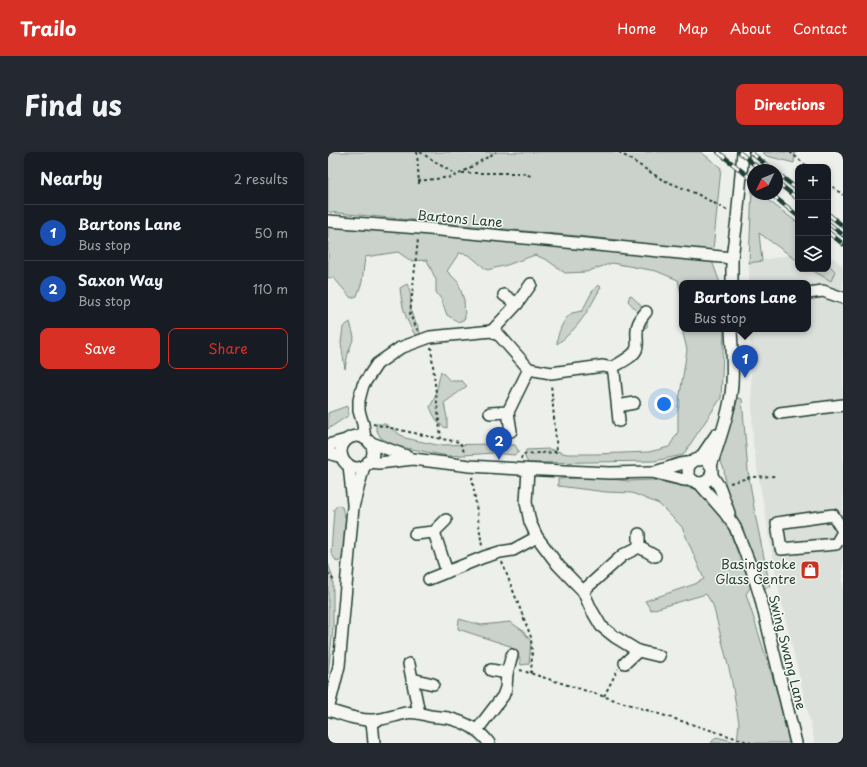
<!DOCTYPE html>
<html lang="en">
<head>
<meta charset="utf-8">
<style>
  body { margin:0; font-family:"Playpen Sans",sans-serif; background:#242831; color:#f1f3f6 }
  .controls { position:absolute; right:12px; top:12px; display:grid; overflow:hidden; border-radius:8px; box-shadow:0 2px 6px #0003 }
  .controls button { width:36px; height:36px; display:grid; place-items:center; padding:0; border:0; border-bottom:1px solid #363941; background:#171b24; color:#f1f3f6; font:20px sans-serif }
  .compass { position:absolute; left:419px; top:12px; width:36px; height:36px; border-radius:50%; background:#171b24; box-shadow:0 2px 6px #0003; rotate:226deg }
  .you { position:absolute; left:336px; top:252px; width:14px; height:14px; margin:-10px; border:3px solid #fff; border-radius:50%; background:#1a73e8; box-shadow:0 0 0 6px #1a73e833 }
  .badge { display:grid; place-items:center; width:26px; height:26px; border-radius:50%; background:#d93025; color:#fff; font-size:13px; font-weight:700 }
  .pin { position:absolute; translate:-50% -33px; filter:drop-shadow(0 1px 2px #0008) }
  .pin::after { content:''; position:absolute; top:21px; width:14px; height:12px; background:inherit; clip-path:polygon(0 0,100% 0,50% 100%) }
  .popup { position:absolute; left:351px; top:128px; width:132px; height:52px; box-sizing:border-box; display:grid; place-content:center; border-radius:8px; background:#171b24; filter:drop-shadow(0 1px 3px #0005); font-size:13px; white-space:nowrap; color:#9ea1a6 }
  .popup b { font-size:15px; color:#f1f3f6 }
  .popup::after { content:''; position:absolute; left:50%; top:100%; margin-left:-8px; border:8px solid transparent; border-top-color:#171b24 }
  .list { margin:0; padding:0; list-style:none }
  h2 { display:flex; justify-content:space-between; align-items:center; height:52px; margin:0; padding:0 16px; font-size:17px }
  h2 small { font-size:13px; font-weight:400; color:#9ea1a6 }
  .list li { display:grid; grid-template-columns:26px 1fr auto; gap:12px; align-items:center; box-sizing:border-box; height:56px; padding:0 16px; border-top:1px solid #363941 }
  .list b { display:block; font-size:15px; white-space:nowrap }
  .list p { margin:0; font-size:13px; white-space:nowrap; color:#9ea1a6 }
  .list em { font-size:13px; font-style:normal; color:#9ea1a6 }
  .actions { display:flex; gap:8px; padding:12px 16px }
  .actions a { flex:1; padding:9px 0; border:1px solid #d93025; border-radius:8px; text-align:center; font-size:14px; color:#d93025 }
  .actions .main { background:#d93025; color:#fff }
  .icon { flex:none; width:22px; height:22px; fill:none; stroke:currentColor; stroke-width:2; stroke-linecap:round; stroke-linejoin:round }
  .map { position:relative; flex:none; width:515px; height:591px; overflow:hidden; border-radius:8px }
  header { display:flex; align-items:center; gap:24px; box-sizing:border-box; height:56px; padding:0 20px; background:#d93025; color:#fff }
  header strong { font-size:19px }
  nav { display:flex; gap:22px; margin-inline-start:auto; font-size:14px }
  .intro { display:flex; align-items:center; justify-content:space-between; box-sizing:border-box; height:96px; padding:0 24px }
  h1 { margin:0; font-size:28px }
  .button { padding:10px 18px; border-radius:8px; background:#d93025; color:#fff; font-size:14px; font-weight:700 }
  main { display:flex; gap:24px; padding:0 24px }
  aside { flex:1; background:#171b24; border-radius:8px; box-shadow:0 2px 6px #0003 }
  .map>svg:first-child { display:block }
  .built { fill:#dce0db }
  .green { fill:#cbd2cc; stroke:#758880 }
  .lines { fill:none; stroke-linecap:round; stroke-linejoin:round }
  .minor-casing { stroke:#1f3d34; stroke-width:14 }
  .path { stroke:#1f3d34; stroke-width:2; stroke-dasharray:3 3; stroke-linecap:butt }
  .minor { stroke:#f6f6f2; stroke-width:11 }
  .rail-casing { stroke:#1f3d34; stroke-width:4.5 }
  .rail { stroke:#f6f6f2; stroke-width:3; stroke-dasharray:9; stroke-linecap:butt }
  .labels { text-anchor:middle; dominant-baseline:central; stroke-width:3; stroke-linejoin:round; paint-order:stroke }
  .street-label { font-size:13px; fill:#1f3d34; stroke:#f6f6f2 }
  .poi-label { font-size:13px; fill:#1f3d34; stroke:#f6f6f2; text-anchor:end }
</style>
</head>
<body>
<header>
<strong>Trailo</strong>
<nav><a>Home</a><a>Map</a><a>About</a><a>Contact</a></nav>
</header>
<div class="intro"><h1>Find us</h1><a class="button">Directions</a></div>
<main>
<aside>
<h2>Nearby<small>2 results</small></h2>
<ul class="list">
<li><span class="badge" style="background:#1a4fb4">1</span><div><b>Bartons Lane</b><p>Bus stop</p></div><em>50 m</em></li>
<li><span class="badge" style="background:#1a4fb4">2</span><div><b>Saxon Way</b><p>Bus stop</p></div><em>110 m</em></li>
</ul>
<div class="actions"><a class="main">Save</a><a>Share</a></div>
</aside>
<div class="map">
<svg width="515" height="591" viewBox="0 0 515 591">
  <rect width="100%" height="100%" fill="#edefea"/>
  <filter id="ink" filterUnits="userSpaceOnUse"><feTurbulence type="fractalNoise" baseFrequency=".025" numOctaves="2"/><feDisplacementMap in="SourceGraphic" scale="8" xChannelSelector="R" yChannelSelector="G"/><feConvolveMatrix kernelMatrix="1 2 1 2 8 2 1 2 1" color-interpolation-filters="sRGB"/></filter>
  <g filter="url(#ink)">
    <path class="built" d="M470,101v16h30v-15l15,12v477h-28l-36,-152 -26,-146 -3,-116h58v-46h-59v-20z"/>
    <g class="green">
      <path d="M0,0h373l20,16 -8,82 -86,-7 -8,-3 -291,-28z"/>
      <path d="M434,0h33l-1,11 -27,-7z"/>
      <path d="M424,35l1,1v6h7l38,29v38l-39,-28 3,28 -13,2z"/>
      <path d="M0,74l299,26 85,9 8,22h-38v15l-4,-18 -22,-9 -44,-8 -26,9 -21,1 -18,-13 -12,-5 -28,10 -20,5 -18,-15 -10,-2 -12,18 11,11 6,18 1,19 -7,3 -11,-7 -6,-16 -5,-7v-12l-9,-20 -16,1 -13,-9 -33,5 -3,25 -5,14 -6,2 -17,-20h-6z"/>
      <path d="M500,112l7,7 -4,10 -21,-12h18z"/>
      <path d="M79,132c6,10 2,20 5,31 3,8 8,10 8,20h-5c-10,-17 -13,-28 -15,-47z"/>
      <path d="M270,133l3,2c-13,24 -22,41 -44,57 0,-10 6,-25 15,-31 3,-1 7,-1 10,-2l10,-19z"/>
      <path d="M302,143c10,9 19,17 17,32l-4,1 -6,-17 -9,-10z"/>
      <path d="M22,170l4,15 -6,16 -3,16 -4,-26 2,-16z"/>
      <path d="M354,177h42l-3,69 -38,57 -29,6 -126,2 -3,-6 1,-7 23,-1 18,5h29l53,-2 20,-5 9,-15v-25l9,-57z"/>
      <path d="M113,219l9,10h12l5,5 -23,17 3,15v10c-9,-2 -14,-14 -17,-21l5,-10z"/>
      <path d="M410,246l4,1 6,72 7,43 15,73 -11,2 -19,-64 -14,-35 -2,-21 -4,-9z"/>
      <path d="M19,254l2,9 -21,14v-16z"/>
      <path d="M48,272h9l20,14 32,7 56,-1 22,1 4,7 -5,3 -20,-2 -46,3 -52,-10 -15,-8 -5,-9z"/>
      <path d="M267,325l33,4 25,-1 47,10 27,35 24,61 -5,8 35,110 8,39h-78l5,-6 21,5 2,-19 -8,-46 -18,-72 -7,-11 -55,16 -6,-9 50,-17 9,-5 -22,-52 -23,-23 -27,-11 -26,-1 -48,-6v-7z"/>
      <path d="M10,353l4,2 5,16 -5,37 -5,2 -6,-9 3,-44z"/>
      <path d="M0,411l5,16v49l-5,46z"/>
      <path d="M131,467l22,6 29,-3 12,8 9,11 -2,23 -8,1 -2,-9 -9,-10 -52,-17z"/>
    </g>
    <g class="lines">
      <g class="minor-casing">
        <g id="minor">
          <path d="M0,69l91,7 313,30"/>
          <path d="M404,131v-25l5,-39 6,-67"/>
          <path d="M480,141l15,-2 20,7"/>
          <path d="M176,143l13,9"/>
          <path d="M164,179l25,-27 14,-20"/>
          <path d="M284,216c7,-5 20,-10 24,-18 2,-4 1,-9 1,-13 -1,-11 2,-17 9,-25"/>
          <path d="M290,254l16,-3"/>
          <path d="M162,261l18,-1"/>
          <path d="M452,261l63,-8"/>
          <path d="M183,279l-3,-19 21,-43"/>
          <circle cx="29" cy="300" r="16"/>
          <path d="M37,287l-2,-15 -4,-13v-11l4,-15 14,-21 23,-16 30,-11 62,-6 8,5 29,33 22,4 52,-7 9,2 2,5 5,48"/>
          <path d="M41,290l40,15"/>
          <path d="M0,293l18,-5"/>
          <path d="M0,301l14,4"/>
          <circle cx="372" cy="319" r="12"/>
          <path d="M371,308l17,-25"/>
          <path d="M40,310l11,1 34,-4 57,7 50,3 90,4 42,-1 32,8h8"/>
          <path d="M21,313l4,39"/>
          <path d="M383,314c7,-23 17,-47 20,-72 3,-21 1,-43 0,-65"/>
          <path d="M200,318l-2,32 4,20 7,15 21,28 25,26 8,18 10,17 14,11 23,14 21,5"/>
          <path d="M327,320l25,-8 13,-2"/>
          <path d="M383,322l9,14 9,25"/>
          <path d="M371,331l26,30 10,14 16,40 9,29 36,147"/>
          <path d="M515,379l-10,-16 -56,8 4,26 55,-5 7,-12"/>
          <path d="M106,380l13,40"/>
          <path d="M87,382l19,-2 12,-12"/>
          <path d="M311,382v13l16,9"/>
          <path d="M101,427l55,-22 16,-5 13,-2 24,-13"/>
          <path d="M255,439l40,-36 16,-8"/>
          <path d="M297,511l13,-12"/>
          <path d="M81,512l10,49"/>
          <path d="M163,518l16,3"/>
          <path d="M84,527l21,5"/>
          <path d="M0,558l11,-44 14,-159 11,-41"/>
          <path d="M0,558c14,4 30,11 45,10 11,0 22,-5 33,-7 8,-2 16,1 24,3 6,1 12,1 18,2 17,4 31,11 41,25"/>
          <path d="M44,569l2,22"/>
          <path d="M149,578l26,-34 3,-8 1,-15 5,-18"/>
        </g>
      </g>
      <g class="path">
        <path d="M89,0l2,32"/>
        <path d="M92,0l36,23"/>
        <path d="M291,0l42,27 36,15 30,16"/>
        <path d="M462,0l18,15"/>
        <path d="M134,21h60l9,3"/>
        <path d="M90,29l34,-4 9,-4 35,-21"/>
        <path d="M500,31l15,12"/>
        <path d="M90,179l-8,-16 8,-76"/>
        <path d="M103,195l10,92"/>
        <path d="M45,272l68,15 19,3 5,12"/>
        <path d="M193,307l2,-5 34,-2 -6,-68"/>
        <path d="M144,325l10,69"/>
        <path d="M402,331l21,-6 24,-1"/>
        <path d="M174,410l29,75 1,18 -1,19"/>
        <path d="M0,421l7,9"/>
        <path d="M192,518l231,73"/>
        <path d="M276,544l14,-27"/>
      </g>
      <use href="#minor" class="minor"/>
      <g class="rail-casing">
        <g id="rail">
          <path d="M390,0l35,28"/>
          <path d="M411,0l22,18"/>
          <path d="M422,0l23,18"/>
          <path d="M449,21l21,17"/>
          <path d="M449,30l21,17"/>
          <path d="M443,42l27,22"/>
          <path d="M500,62l15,12"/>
          <path d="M500,71l15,12"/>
          <path d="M500,80l15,12"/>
        </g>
      </g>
      <use href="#rail" class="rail"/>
    </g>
  </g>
  <defs>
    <g id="shop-square" transform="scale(1)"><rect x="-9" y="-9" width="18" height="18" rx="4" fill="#c8321e" stroke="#f6f6f2"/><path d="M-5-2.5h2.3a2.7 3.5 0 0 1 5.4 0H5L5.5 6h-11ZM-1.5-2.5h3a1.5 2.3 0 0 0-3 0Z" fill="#fff"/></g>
  </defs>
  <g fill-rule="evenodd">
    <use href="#shop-square" x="482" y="418"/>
  </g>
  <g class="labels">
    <g class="street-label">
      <text transform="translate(132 66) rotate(5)">Bartons Lane</text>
      <text transform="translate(460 500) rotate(76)">Swing Swang Lane</text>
    </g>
    <g class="poi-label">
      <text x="468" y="411">Basingstoke<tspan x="468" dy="15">Glass Centre</tspan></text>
    </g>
  </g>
</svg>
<div class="controls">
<button>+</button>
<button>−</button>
<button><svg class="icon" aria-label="layers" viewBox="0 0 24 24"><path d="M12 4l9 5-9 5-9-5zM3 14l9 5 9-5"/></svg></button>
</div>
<svg class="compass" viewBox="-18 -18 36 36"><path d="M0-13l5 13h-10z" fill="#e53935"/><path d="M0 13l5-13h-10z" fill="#9ea1a6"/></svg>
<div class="you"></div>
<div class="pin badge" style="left:417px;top:226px;background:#1a4fb4">1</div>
<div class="popup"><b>Bartons Lane</b>Bus stop</div>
<div class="pin badge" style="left:171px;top:308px;background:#1a4fb4">2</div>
</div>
</main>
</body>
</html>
